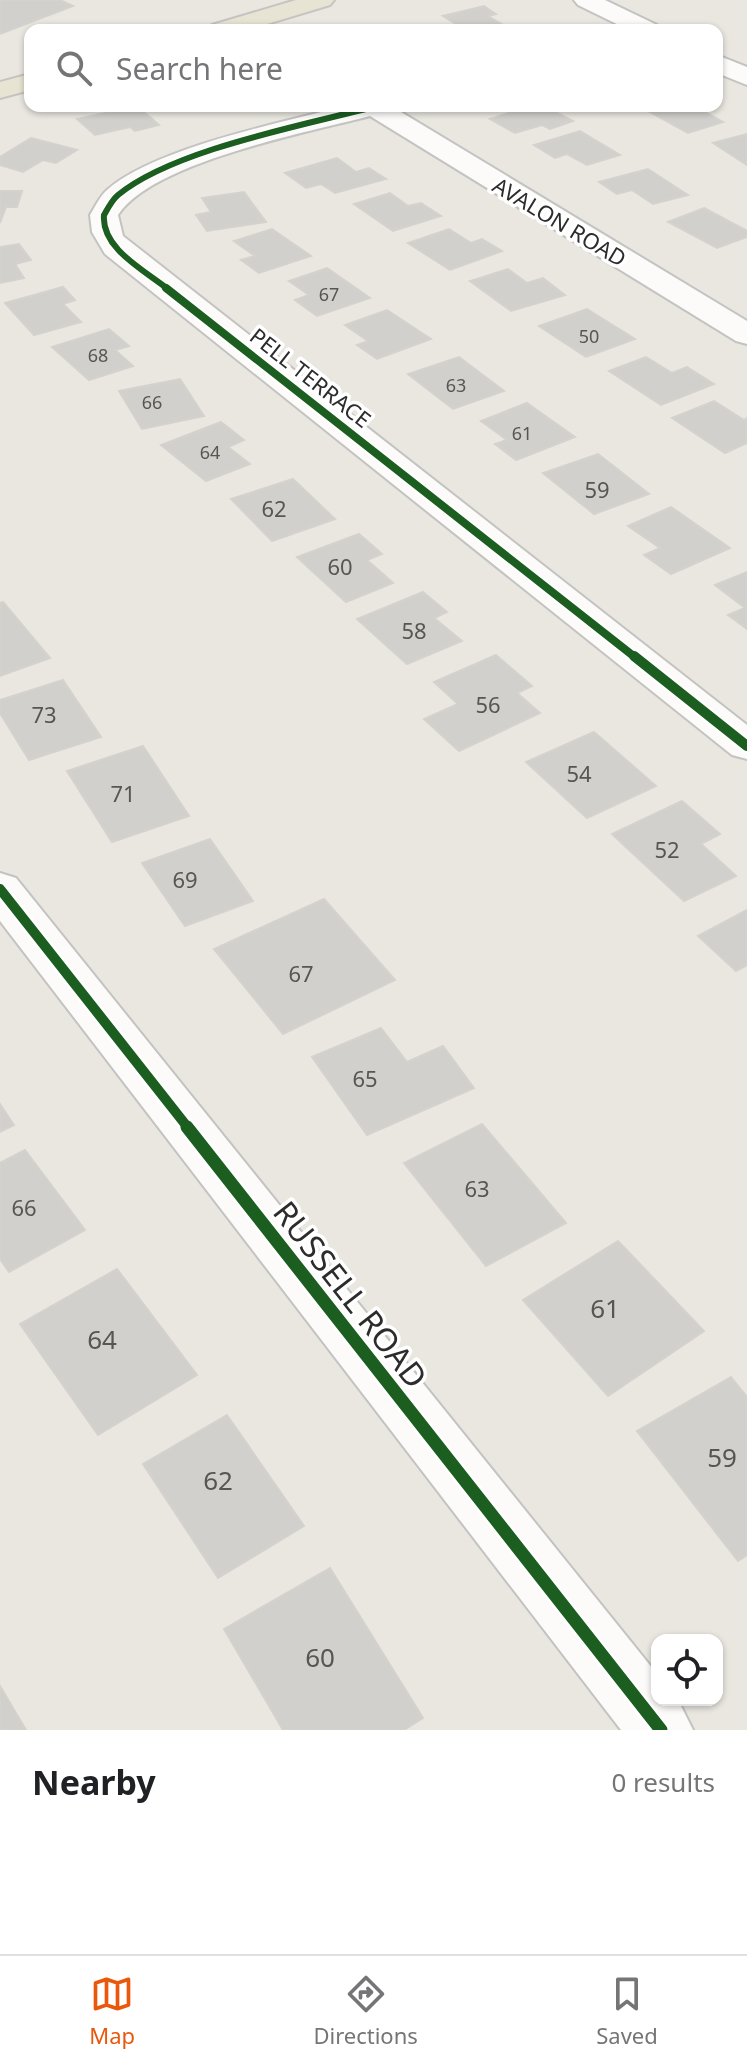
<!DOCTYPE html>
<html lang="en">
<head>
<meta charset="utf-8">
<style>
  body { margin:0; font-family:"Noto Sans",sans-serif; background:#f2f2f2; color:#202124 }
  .controls { position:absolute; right:24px; bottom:24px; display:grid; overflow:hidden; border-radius:16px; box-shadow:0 2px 6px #0004 }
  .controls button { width:72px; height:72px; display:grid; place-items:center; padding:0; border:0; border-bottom:2px solid #e0e0e0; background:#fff; color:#202124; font:40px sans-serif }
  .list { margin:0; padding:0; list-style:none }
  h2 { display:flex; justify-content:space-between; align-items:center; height:104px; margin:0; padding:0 32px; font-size:34px }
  h2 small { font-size:26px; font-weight:400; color:#757577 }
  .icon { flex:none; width:44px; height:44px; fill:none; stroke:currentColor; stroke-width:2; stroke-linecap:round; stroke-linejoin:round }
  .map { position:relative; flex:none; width:747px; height:1730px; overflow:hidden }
  .search { position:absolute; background:#fff; box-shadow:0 2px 6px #0004; left:24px; right:24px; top:24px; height:88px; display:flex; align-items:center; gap:20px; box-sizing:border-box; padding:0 28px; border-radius:16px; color:#757577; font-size:30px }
  .sheet { height:224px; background:#fff }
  nav { display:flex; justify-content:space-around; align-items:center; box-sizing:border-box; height:112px; border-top:2px solid #e0e0e0; background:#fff; font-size:22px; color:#757577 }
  nav a { display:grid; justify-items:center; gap:4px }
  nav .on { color:#ea580c }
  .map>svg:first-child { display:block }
  .building { fill:#d2d0cc; stroke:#d5d2cd; stroke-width:2 }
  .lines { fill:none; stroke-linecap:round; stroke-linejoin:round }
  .minor-casing { stroke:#c3c3c2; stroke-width:4 }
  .major-casing { stroke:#c6c4c2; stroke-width:4 }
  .minor { fill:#fcfbfa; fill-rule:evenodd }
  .major { fill:#e8e4d3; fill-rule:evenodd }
  .cycleway-far3-casing { stroke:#fff; stroke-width:9 }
  .cycleway-far2-casing { stroke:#fff; stroke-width:12 }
  .cycleway-far1-casing { stroke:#fff; stroke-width:15 }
  .cycleway-casing { stroke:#fff; stroke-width:18 }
  .cycleway-far3 { stroke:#1b5e20; stroke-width:6 }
  .cycleway-far2 { stroke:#1b5e20; stroke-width:8 }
  .cycleway-far1 { stroke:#1b5e20; stroke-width:10 }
  .cycleway { stroke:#1b5e20; stroke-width:13 }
  .labels { text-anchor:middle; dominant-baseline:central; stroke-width:7; stroke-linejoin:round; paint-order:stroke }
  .far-number-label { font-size:18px; fill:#565655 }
  .far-street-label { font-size:22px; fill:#2c2c2c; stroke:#fff }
  .number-label { font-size:22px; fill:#565655 }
  .near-number-label { font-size:26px; fill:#565655 }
  .near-street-label { font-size:32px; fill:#2c2c2c; stroke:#fff }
</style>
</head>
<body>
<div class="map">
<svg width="747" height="1730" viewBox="0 0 747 1730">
  <rect width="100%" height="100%" fill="#eae7e1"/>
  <g class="building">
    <path d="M0,0h60l13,6 -73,28z"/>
    <path d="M484,6l12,8 -8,2 20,12 -43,2 -22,-14z"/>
    <path d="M137,106l22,19 -24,6 -5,-4 -35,8 -18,-16z"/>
    <path d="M511,106h33l29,15 -23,8 -8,-4 -27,8 -25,-14 28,-9z"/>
    <path d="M664,106h43l2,1 -8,3 22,12 -35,11 -40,-22z"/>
    <path d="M580,131l40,24 -33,10 -20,-11 -12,4 -21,-13z"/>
    <path d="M747,134v31l-34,-22z"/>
    <path d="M31,138l46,12 -21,13 -13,-3 -20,12 -23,-7v-8z"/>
    <path d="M337,158l19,14 13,-4 17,11 -51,14 -14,-9 -15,4 -21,-15z"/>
    <path d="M648,169l40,26 -35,9 -21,-14 -15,4 -18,-12z"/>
    <path d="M0,191h22l-5,16h-11l-6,16z"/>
    <path d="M244,192l22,30 -59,9 -11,-16 15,-3 -9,-14z"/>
    <path d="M390,193l18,13 13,-3 20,13 -48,15 -39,-27z"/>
    <path d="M704,208l43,23v6l-30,11 -49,-26z"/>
    <path d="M272,229l39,27 -52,17 -18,-13 14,-4 -21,-15z"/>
    <path d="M449,229l22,14 11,-4 20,12 -52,19 -42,-27z"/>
    <path d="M19,244l12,16 -16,4 9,14 -24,5v-36z"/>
    <path d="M327,268l43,30 -53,18 -22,-16 14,-5 -20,-14z"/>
    <path d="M508,269l19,14 16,-5 22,17 -54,16 -41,-30z"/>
    <path d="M63,287l12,13 -12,4 18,18 -47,13 -29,-32z"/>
    <path d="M587,309l48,30 -49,18 -47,-31z"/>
    <path d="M387,310l44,29 -54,20 -20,-14 11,-4 -23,-16z"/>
    <path d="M109,329l20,17 -14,4 18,16 -44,14 -37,-33z"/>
    <path d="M459,357l45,34 -51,18 -45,-35z"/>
    <path d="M646,357l26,16 15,-6 27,17 -53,21 -52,-34z"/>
    <path d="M180,379l24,37 -62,13 -23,-38z"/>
    <path d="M714,401l30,19 3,-2v25l-22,10 -53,-35z"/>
    <path d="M527,403l48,34 -59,23 -21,-16 12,-4 -26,-19z"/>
    <path d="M221,422l23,18 -16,7 22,17 -44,17 -45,-36z"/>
    <path d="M598,454l51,40 -55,20 -51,-41z"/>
    <path d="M293,479l42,40 -63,22 -41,-42z"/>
    <path d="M671,507l59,41 -59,26 -27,-19 16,-7 -32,-22z"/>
    <path d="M359,534l23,20 -15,6 26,23 -47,19 -49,-45z"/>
    <path d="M747,572v57l-19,-14 17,-7 -30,-23z"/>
    <path d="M423,592l24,20 -13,6 28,23 -55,23 -50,-45z"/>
    <path d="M3,602l47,56 -50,18v-73z"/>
    <path d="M496,655l36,31 -15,7 23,20 -81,38 -35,-32 34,-15 -24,-22z"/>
    <path d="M63,680l38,57 -72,23 -29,-47v-13z"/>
    <path d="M594,732l62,54 -69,32 -61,-56z"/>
    <path d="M143,746l46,70 -77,26 -45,-71z"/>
    <path d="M682,801l38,33 -19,10 35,32 -52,25 -72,-67z"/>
    <path d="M210,839l43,62 -68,25 -43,-63z"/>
    <path d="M324,899l71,81 -112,54 -69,-85z"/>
    <path d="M747,910v55l-11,6 -38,-35z"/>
    <path d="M381,1028l26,34 36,-16 31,42 -107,47 -55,-78z"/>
    <path d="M0,1104l14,21 -14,7z"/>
    <path d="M482,1124l84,99 -80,43 -82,-103z"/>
    <path d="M25,1150l60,80 -76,42 -9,-13v-96z"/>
    <path d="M618,1241l86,90 -96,65 -85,-96z"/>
    <path d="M117,1269l80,106 -99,60 -78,-111z"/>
    <path d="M731,1377l16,20v158l-9,6 -101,-130z"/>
    <path d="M227,1415l77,111 -86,52 -75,-114z"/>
    <path d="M330,1568l93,150 -19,12h-121l-59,-101z"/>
    <path d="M0,1686l26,44h-26z"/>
  </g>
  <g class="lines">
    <g class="minor-casing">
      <g id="minor">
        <path d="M574,0h31l52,25 3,5h-31l-51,-25z"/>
        <path d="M717,55l30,12v18l-30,-12z"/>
        <path d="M346,106h45l356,215v23l-11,-3 -366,-225c-61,16 -218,46 -252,99l5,21 624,489v34l-15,-4 -627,-501 -13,-22 -2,-17c5,-8 10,-19 17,-25 48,-42 176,-68 239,-84z"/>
        <path d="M0,873l16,5 641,796v26h21l15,30h-72l-621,-809z"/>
      </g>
    </g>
    <g class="major-casing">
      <g id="major">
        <path d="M296,0h38l-4,5 -83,25h-38l3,-5z"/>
        <path d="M30,74v16l-30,8v-16z"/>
      </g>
    </g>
    <use href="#minor" class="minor"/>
    <use href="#major" class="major"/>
    <g class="cycleway-far3-casing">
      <path id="cycleway-far3" d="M169,290c-23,-19 -68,-41 -65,-75 4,-7 8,-15 14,-20 56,-46 188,-70 259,-89"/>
    </g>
    <g class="cycleway-far2-casing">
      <path id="cycleway-far2" d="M166,288l470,370"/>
    </g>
    <g class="cycleway-far1-casing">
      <g id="cycleway-far1">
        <path d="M634,656l113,90"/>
        <path d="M0,889l189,240"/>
      </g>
    </g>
    <g class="cycleway-casing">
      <path id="cycleway" d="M187,1127l474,603"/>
    </g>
    <use href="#cycleway-far3" class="cycleway-far3"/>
    <use href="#cycleway-far2" class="cycleway-far2"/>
    <use href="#cycleway-far1" class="cycleway-far1"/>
    <use href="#cycleway" class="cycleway"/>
  </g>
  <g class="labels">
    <g class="far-number-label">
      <text x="329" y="294">67</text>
      <text x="589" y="336">50</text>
      <text x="98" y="355">68</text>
      <text x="456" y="385">63</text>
      <text x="152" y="402">66</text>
      <text x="522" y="433">61</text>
      <text x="210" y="452">64</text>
    </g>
    <g class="far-street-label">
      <text transform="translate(560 221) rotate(31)">AVALON ROAD</text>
      <text transform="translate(311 377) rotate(38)">PELL TERRACE</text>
    </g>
    <g class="number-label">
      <text x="597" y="489">59</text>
      <text x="274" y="508">62</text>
      <text x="340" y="566">60</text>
      <text x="414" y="630">58</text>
      <text x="488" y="704">56</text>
      <text x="44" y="714">73</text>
      <text x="579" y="773">54</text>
      <text x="123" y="793">71</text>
      <text x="667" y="849">52</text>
      <text x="185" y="879">69</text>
      <text x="301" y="973">67</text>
      <text x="365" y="1078">65</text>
      <text x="477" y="1188">63</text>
      <text x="24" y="1207">66</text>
    </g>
    <g class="near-number-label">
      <text x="605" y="1308">61</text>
      <text x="102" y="1339">64</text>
      <text x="722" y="1457">59</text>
      <text x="218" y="1480">62</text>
      <text x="320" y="1657">60</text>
    </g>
    <g class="near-street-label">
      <text transform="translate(351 1294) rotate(52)">RUSSELL ROAD</text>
    </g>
  </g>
</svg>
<div class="controls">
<button><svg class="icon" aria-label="locate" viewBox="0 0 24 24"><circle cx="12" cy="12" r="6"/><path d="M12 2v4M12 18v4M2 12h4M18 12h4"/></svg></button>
</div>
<div class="search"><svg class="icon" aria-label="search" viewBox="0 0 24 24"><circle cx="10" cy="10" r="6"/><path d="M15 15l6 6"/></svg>Search here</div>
</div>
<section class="sheet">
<h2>Nearby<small>0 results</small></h2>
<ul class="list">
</ul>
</section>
<nav>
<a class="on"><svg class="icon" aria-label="map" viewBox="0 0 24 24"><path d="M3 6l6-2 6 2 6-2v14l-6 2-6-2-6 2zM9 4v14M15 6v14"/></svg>Map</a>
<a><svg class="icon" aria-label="directions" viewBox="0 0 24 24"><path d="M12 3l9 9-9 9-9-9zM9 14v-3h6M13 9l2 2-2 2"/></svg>Directions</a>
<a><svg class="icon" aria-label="saved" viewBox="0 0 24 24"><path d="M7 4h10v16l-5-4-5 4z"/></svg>Saved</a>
</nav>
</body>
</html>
